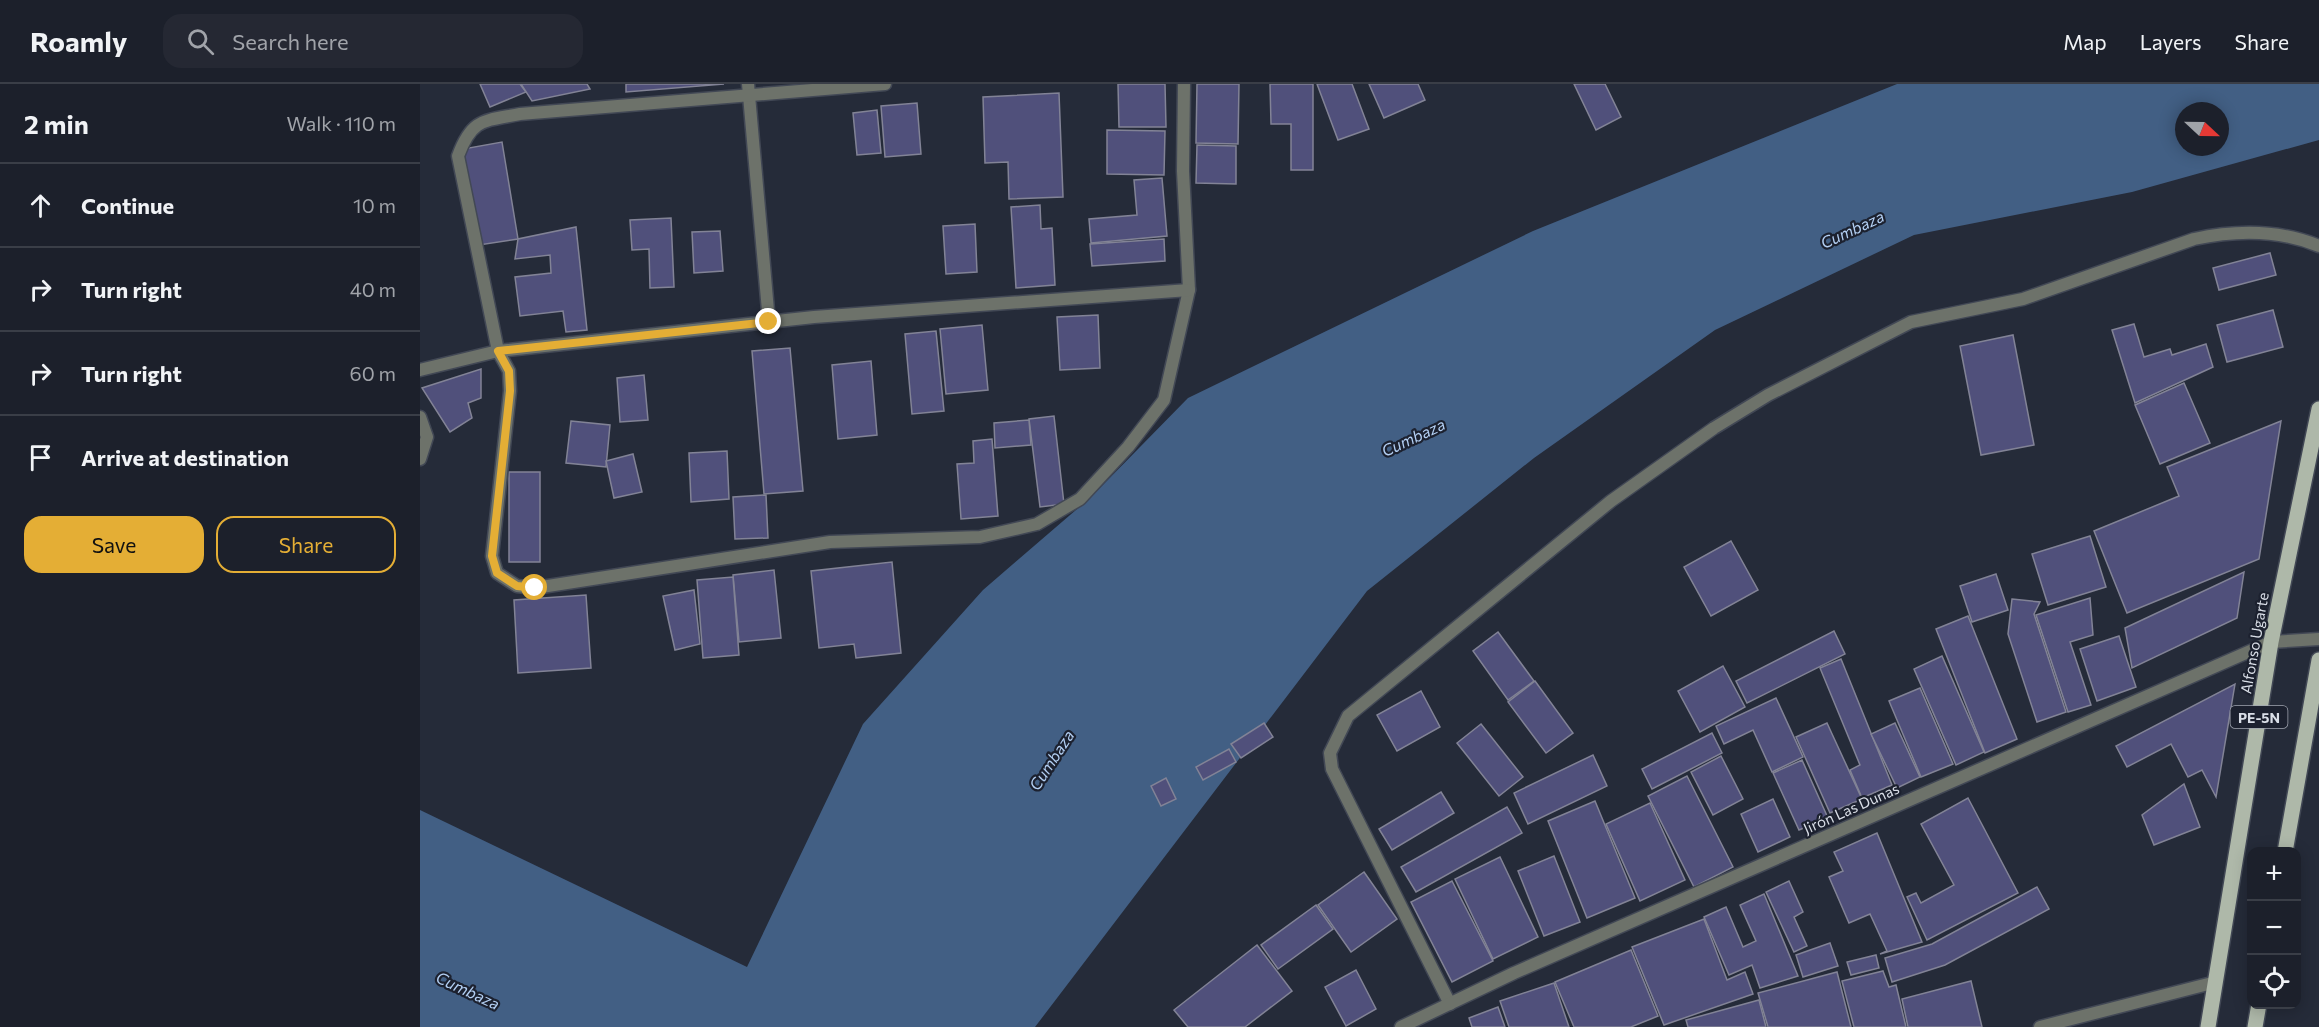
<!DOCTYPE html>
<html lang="en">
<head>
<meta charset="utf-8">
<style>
  body { margin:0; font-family:Commissioner,sans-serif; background:#252833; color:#f1f3f6 }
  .controls { position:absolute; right:18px; bottom:18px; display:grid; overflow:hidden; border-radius:12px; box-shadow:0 3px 15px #0003 }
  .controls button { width:54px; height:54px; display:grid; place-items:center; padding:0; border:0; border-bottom:2px solid #3a3e47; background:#1c202b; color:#f1f3f6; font:30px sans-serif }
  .compass { position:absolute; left:1755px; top:18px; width:54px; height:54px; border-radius:50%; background:#1c202b; box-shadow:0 3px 15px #0003; rotate:112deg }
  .stop { position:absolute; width:18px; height:18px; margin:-14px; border:4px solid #e4ae35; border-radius:50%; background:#fff }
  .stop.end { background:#e4ae35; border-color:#fff; box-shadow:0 2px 6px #0008 }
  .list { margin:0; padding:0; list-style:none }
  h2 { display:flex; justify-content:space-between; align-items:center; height:78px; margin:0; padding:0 24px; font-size:26px }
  h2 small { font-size:20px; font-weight:400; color:#a0a3a9 }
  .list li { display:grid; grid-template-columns:39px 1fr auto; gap:18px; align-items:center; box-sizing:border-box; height:84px; padding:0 24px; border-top:2px solid #3a3e47 }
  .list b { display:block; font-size:22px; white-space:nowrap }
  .list em { font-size:20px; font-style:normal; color:#a0a3a9 }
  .actions { display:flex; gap:12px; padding:18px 24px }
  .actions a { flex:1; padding:14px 0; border:2px solid #e4ae35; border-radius:18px; text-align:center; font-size:21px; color:#e4ae35 }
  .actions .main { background:#e4ae35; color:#111 }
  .icon { flex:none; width:33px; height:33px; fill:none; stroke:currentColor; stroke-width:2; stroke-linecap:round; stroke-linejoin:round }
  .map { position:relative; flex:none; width:1899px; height:943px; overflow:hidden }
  header { display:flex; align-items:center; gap:36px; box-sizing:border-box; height:84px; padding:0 30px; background:#1c202b; border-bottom:2px solid #3a3e47 }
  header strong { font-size:28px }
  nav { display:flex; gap:33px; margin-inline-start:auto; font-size:21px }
  .search { width:420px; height:54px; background:#252833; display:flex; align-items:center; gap:15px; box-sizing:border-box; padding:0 21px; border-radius:18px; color:#a0a3a9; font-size:22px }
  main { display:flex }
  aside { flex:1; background:#1c202b }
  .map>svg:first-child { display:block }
  .water { fill:#425f84; fill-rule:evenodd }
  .building { fill:#50507b; stroke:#828396; stroke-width:1.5 }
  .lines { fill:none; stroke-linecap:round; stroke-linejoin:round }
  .street-casing { stroke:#424855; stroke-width:15 }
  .primary-casing { stroke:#424855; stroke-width:18 }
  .street { stroke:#6d726a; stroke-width:12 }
  .primary { stroke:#aeb8a9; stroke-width:15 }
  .route { stroke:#e4ae35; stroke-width:8 }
  .labels { text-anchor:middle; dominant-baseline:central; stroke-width:4.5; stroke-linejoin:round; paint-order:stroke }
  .shield { fill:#1c212f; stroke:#a0a5b0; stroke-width:1.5 }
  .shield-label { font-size:14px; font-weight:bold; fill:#d9dee7 }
  .street-label { font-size:15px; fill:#d9dee7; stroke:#1c212f }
  .water-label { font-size:16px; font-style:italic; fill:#b3cff3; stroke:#1c212f }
</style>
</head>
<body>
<header>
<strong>Roamly</strong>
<div class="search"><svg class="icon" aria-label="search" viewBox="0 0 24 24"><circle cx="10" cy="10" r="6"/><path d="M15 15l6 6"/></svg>Search here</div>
<nav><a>Map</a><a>Layers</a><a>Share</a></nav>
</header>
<main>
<aside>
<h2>2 min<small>Walk · 110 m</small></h2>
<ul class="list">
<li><svg class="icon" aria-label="ahead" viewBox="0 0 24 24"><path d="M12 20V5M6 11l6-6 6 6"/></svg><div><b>Continue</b></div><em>10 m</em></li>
<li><svg class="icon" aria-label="right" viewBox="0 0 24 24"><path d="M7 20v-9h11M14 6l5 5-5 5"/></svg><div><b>Turn right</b></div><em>40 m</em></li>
<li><svg class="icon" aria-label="right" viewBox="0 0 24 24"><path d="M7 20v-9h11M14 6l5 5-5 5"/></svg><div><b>Turn right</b></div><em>60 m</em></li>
<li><svg class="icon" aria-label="arrive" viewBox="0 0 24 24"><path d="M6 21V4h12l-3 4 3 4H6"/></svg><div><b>Arrive at destination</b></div></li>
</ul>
<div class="actions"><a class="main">Save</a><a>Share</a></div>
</aside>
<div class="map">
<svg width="1899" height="943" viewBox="0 0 1899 943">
  <rect width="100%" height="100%" fill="#252b39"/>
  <path class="water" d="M1477,0h422v56l-187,52 -218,43 -199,95 -181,128 -167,133 -332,436h-615v-217l327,157 116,-243 120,-134 108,-93 97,-99 345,-167zM1764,27h36v36h-36z"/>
  <g class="building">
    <path d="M60,0h40l6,8 -36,15z"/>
    <path d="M101,0h66l3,5 -58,12z"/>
    <path d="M206,0h98l-98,8z"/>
    <path d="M698,0h47l1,43h-47z"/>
    <path d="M777,0h42l-1,60 -42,-1z"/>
    <path d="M850,0h43v86h-22v-46h-20z"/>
    <path d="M897,0h35l17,45 -31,11z"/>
    <path d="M949,0h49l7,16 -41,18z"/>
    <path d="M1154,0h31l16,33 -25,13z"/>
    <path d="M639,9l4,104 -54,2 -1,-37 -23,1 -2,-66z"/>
    <path d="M497,19l4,51 -36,3 -4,-51z"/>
    <path d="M457,26l4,43 -24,2 -4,-42z"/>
    <path d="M687,46l58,1 -1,44 -57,-1z"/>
    <path d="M82,58l16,97 -39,6 -16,-96z"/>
    <path d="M777,61l39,1v38l-40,-1z"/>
    <path d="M742,94l5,58 -76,7 -2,-24 48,-4 -3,-35z"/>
    <path d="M620,121l1,24 11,-1 3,57 -39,3 -5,-81z"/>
    <path d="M251,134l3,69 -24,1 -1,-39 -17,1 -2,-30z"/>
    <path d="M555,140l2,48 -31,2 -3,-48z"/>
    <path d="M156,143l11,103 -21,2 -3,-21 -43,5 -5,-39 36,-4 -1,-18 -35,4 3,-20z"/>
    <path d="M300,147l3,40 -29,2 -2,-41z"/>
    <path d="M744,155l1,22 -73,5 -2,-22z"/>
    <path d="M1850,169l6,22 -57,15 -6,-22z"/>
    <path d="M1853,226l10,37 -56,15 -10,-37z"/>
    <path d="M678,231l2,53 -40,2 -3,-53z"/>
    <path d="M1714,240l10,33 26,-8 2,6 34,-11 7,23 -78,36 -23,-73z"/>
    <path d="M562,241l6,65 -42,4 -6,-65z"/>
    <path d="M516,247l8,80 -32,3 -7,-80z"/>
    <path d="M1593,251l21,110 -53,10 -21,-109z"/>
    <path d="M370,264l13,143 -39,3 -12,-143z"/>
    <path d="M451,277l6,74 -39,4 -6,-74z"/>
    <path d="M61,285v29l-13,5 4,15 -22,14 -28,-44z"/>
    <path d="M224,291l4,45 -28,2 -3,-44z"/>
    <path d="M1764,299l26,60 -50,21 -25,-59z"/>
    <path d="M634,332l10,88 -24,3 -11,-88z"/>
    <path d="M609,336l2,25 -36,3 -1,-25z"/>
    <path d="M151,337l39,4 -4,42 -40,-4z"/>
    <path d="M1861,337l-22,138 -132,54 -33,-82 85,-35 -12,-29z"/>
    <path d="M572,355l6,77 -37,3 -4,-55 17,-1 -1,-22z"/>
    <path d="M307,367l2,48 -38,3 -2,-49z"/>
    <path d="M213,370l9,38 -28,6 -8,-37z"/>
    <rect x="89" y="388" width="31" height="90"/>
    <path d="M346,411l2,43 -33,1 -2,-42z"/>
    <path d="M1670,452l16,51 -58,18 -16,-51z"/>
    <path d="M1311,457l27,49 -47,26 -27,-49z"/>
    <path d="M472,478l9,91 -45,5 -2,-14 -35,4 -8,-77z"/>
    <path d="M354,486l7,68 -42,4 -6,-67z"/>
    <path d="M1824,488l-7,46 -105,50 -7,-40z"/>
    <path d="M1576,490l12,36 -36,12 -12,-36z"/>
    <path d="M313,493l6,78 -36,3 -6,-78z"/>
    <path d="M274,506l6,54 -25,6 -12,-54z"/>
    <path d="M166,511l5,73 -73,5 -4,-73z"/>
    <path d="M1670,514l3,37 -23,7 21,63 -23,7 -32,-97z"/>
    <path d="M1592,515l28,3 -6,12 32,98 -29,10 -29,-88z"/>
    <path d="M1548,532l49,123 -32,14 -49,-124z"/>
    <path d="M1414,547l11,23 -98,49 -11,-22z"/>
    <path d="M1078,548l36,49 -26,19 -35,-49z"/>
    <path d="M1699,552l17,51 -39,14 -17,-52z"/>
    <path d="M1522,572l42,96 -28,13 -42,-96z"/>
    <path d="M1421,575l51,126 -30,13 -12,-28 10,-5 -40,-97z"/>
    <path d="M1303,582l22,41 -45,25 -22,-41z"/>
    <path d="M1115,597l38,52 -27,20 -38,-51z"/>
    <path d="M1815,600l-19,113 -14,-27 -14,7 -17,-33 -44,23 -11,-21z"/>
    <path d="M1500,604l33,76 -32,13 -32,-76z"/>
    <path d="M1001,607l19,36 -43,24 -20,-36z"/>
    <path d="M1356,614l27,59 -31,15 -19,-42 -29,14 -8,-18z"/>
    <path d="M844,639l9,14 -32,21 -10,-14z"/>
    <path d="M1407,639l35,76 -32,14 -34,-76z"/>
    <path d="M1475,639l25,54 -23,11 -26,-54z"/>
    <path d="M1061,640l42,53 -24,19 -42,-53z"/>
    <path d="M1292,649l10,20 -70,36 -10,-20z"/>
    <path d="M809,665l7,13 -33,18 -7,-13z"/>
    <path d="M1173,671l14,31 -79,38 -14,-31z"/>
    <path d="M1301,672l22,43 -30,16 -22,-43z"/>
    <path d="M1382,676l26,58 -29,12 -26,-57z"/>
    <path d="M1267,692l46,91 -39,20 -46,-91z"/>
    <path d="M746,694l10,21 -15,7 -10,-20z"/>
    <path d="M1764,700l16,43 -46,18 -12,-30z"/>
    <path d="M1021,708l13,21 -62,37 -13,-21z"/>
    <path d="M1548,714l50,95 -91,47 -20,-43 9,-4 5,10 33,-18 -33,-61z"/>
    <path d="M1353,715l17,38 -32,15 -17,-38z"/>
    <path d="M1175,717l40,97 -48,20 -39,-97z"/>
    <path d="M1230,719l35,77 -45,21 -34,-77z"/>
    <path d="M1087,723l15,26 -106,59 -15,-25z"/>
    <path d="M1457,749l45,109 -42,12 7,-3 -17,-37 -21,9 -20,-46 14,-6 -9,-19z"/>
    <path d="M1134,772l26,66 -36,14 -26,-65z"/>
    <path d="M1080,773l38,80 -45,22 -38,-80z"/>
    <path d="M944,788l33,47 -46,33 -33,-47z"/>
    <path d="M1032,797l41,80 -41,21 -41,-80z"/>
    <path d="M1369,797l14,31 -9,5 13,29 -13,6 -28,-60z"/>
    <path d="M1617,803l12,22 -104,56 -53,17 -7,-24 47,-14z"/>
    <path d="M1344,810l34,82 -38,12 -8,-23 -23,10 -25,-58 22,-10 17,40 13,-6 -16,-36z"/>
    <path d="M896,821l17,24 -55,40 -17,-24z"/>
    <path d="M1284,835l23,61 18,-8 8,22 -89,31 -32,-78z"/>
    <path d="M1410,859l8,23 -35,11 -7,-22z"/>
    <path d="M837,861l35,46 -47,36h-57l-14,-17z"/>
    <path d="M1211,866l27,66 -27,11h-57l-19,-45z"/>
    <path d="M1456,871l3,13 -28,7 -4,-13z"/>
    <path d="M936,886l20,39 -30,17 -21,-39z"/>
    <path d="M1463,887l6,16 7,-2 10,42h-52l-12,-46z"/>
    <path d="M1417,888l14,55h-83l-10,-34z"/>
    <path d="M1551,897l11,46h-74l-6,-28z"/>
    <path d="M1134,899l15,44h-60l-9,-26z"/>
    <path d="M1339,916l7,27h-78l-2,-7z"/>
    <path d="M1078,923l7,20h-33l-3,-9z"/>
  </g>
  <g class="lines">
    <g class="street-casing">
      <g id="street">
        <path d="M328,0l21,238"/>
        <path d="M465,0l-365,30c-36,7 -48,4 -62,42l40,195 11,20 1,20 -18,165 5,17 20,13 18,2 295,-46 150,-5 57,-13 43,-25 48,-52 36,-47 25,-110 -6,-119 1,-87"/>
        <path d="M0,286l78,-19 316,-34 375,-27"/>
        <path d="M0,333l7,20 -7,22"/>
        <path d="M1030,920l-118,-235 -2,-16 18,-37 263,-215 103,-73 54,-33 143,-73 112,-23 171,-60c42,-9 84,-10 125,7"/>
        <path d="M981,943l113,-54 757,-331 48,-3"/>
        <path d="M1620,943l176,-45"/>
      </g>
    </g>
    <g class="primary-casing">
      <g id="primary">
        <path d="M1865,768l34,-192"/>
        <path d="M1788,943l63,-385 48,-233"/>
        <path d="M1835,943l4,-23"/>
      </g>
    </g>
    <use href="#street" class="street"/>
    <use href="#primary" class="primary"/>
  </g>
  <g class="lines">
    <path class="route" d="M115,504l-18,-2 -20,-13 -5,-17 18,-165 -1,-20 -11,-20 271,-29"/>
  </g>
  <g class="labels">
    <rect class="shield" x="1810.5" y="622" width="57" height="22" rx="4.5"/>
    <g class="shield-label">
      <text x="1839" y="633">PE-5N</text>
    </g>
    <g class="street-label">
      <text transform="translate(1834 559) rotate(-80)">Alfonso Ugarte</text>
      <text transform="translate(1431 724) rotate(-24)">Jirón Las Dunas</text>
    </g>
    <g class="water-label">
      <text transform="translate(1432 145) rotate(-25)">Cumbaza</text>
      <text transform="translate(993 353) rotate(-25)">Cumbaza</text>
      <text transform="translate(631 676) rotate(-57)">Cumbaza</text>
      <text transform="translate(48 906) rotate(25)">Cumbaza</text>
    </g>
  </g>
</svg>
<div class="controls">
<button>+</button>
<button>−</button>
<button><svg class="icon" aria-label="locate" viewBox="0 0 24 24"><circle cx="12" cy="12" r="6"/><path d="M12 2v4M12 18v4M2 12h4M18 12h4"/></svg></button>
</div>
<svg class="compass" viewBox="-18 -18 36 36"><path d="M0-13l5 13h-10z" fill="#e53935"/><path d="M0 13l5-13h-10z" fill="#a0a3a9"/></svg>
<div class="stop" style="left:115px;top:504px"></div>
<div class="stop end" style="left:349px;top:238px"></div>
</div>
</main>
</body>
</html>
